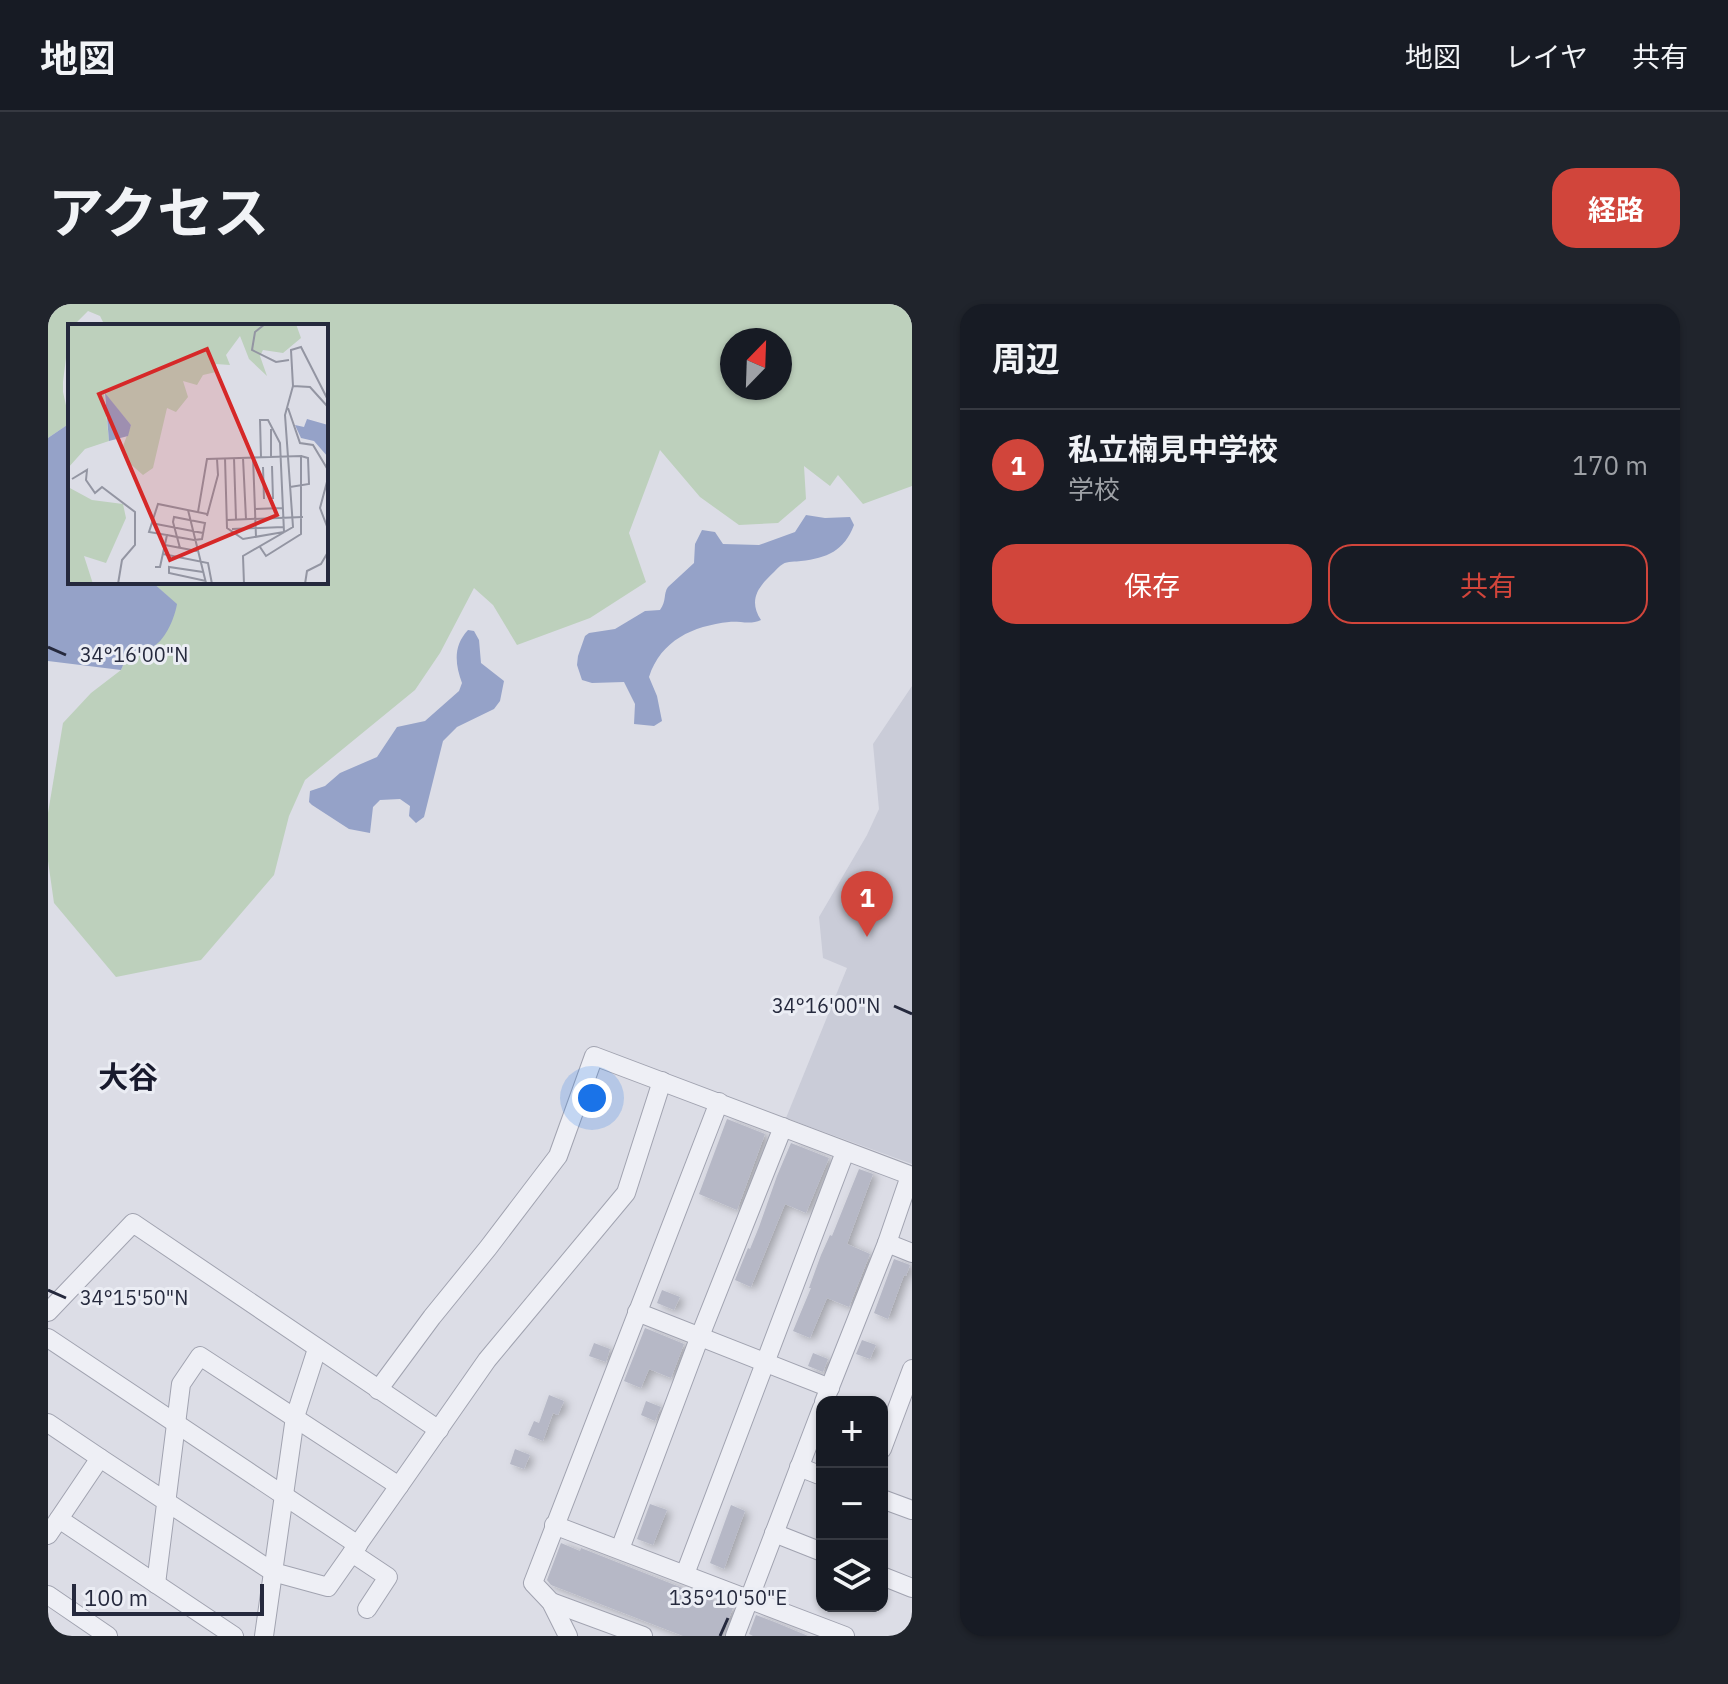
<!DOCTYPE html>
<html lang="ja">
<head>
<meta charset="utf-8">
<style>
  body { margin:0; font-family:"IBM Plex Sans","Noto Sans JP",sans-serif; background:#20242c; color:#f1f3f6 }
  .controls { position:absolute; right:24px; bottom:24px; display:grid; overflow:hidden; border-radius:16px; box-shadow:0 2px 6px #0004 }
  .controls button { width:72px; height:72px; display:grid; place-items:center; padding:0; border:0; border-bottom:2px solid #363941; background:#171b24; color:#f1f3f6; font:40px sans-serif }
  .compass { position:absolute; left:672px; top:24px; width:72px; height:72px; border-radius:50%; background:#171b24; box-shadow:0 2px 6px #0004; rotate:23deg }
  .scale { position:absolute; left:24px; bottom:20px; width:192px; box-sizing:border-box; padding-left:8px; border:4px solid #25293d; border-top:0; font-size:22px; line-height:28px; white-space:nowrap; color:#25293d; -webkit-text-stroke:6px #ebedf4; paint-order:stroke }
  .you { position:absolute; left:544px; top:794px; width:28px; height:28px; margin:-20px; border:6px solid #fff; border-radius:50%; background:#1a73e8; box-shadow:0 0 0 12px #1a73e833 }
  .badge { display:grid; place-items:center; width:52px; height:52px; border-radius:50%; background:#d1453b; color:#fff; font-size:26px; font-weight:700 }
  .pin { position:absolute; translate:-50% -66px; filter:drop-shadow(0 2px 4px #0008) }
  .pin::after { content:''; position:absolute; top:42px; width:28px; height:24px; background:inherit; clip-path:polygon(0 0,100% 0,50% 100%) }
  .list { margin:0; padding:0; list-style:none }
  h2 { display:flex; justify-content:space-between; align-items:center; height:104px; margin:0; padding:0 32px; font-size:34px }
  h2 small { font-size:26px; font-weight:400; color:#9ea1a6 }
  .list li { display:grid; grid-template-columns:52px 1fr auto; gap:24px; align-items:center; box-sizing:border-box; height:112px; padding:0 32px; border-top:2px solid #363941 }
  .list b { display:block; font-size:30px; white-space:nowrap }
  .list p { margin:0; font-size:26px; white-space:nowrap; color:#9ea1a6 }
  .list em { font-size:26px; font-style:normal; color:#9ea1a6 }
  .actions { display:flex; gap:16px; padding:24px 32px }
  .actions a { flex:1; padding:18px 0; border:2px solid #d1453b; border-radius:24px; text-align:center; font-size:28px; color:#d1453b }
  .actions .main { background:#d1453b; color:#fff }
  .icon { flex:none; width:44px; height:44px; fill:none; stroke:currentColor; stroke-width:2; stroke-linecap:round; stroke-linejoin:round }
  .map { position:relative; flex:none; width:864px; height:1332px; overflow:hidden; border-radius:24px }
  header { display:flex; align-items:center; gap:48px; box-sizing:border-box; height:112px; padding:0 40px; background:#171b24; border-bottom:2px solid #363941 }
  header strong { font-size:38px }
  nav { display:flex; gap:44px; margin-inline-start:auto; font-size:28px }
  .intro { display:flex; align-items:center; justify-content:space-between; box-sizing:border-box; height:192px; padding:0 48px }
  h1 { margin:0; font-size:56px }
  .button { padding:20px 36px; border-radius:24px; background:#d1453b; color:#fff; font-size:28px; font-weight:700 }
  main { display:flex; gap:48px; padding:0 48px }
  aside { flex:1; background:#171b24; border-radius:24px; box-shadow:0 2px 6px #0004 }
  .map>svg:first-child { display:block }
  .built { fill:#caccd8 }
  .green { fill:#bdd0bc; fill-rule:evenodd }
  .water { fill:#95a2c8 }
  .building { fill:#b6b8c6; filter:url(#shadow) }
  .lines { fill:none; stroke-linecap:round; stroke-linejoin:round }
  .minor-casing { stroke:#a1a3b0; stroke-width:20 }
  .minor { stroke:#eeeff5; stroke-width:18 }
  .ticks { fill:none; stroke:#25293d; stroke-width:3 }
  .labels { text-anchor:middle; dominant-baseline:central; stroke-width:6; stroke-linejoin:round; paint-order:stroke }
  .quarter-label { font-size:30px; font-weight:bold; fill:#181a2d; stroke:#ebedf4 }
  .inset-road { fill:none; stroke:#9395a2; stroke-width:2 }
  .view { fill:#d62828; fill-opacity:0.15; stroke:#d62828; stroke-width:4 }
  .inset-edge { fill:none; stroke:#25293d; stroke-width:4 }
  .ticks-label { font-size:20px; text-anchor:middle; fill:#25293d; stroke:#ebedf4; stroke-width:6; stroke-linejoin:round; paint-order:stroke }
</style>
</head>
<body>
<header>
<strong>地図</strong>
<nav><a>地図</a><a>レイヤ</a><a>共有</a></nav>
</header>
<div class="intro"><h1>アクセス</h1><a class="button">経路</a></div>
<main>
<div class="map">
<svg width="864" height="1332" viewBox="0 0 864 1332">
  <defs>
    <filter id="shadow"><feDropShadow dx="4.5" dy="2.5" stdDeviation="4" flood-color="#0004"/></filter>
  </defs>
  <rect width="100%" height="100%" fill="#dcdde6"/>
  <path class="built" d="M864,382v478l-126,-46 61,-150 -24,-10 -4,-41 48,-82 12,-26 -6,-65z"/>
  <path class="green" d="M0,0h864v182l-49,18 -25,-29 -8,11 -26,-20 2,33 -28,24 -39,2 -39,-28 -40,-47 -31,83 17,49 -56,36 -73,27 -24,-40 -19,-17 -34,65 -25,37 -110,90 -16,36 -15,59 -73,85 -85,17 -62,-74 -6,-42v-48l15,-90 28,-30 30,-23 6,-14 28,-10 21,-42 -24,-22h174v-256h-221l-5,-10 -12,-5 -15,15h-3l-7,56v10l7,31 -22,15zM684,36h48v48h-48z"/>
  <g class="water">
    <path d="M22,119v159h82l25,22c-2,13 -11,35 -23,42 -8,5 -18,7 -27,10l-6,14 -73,-9v-223z"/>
    <path d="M758,211l19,3 25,-1 4,8c-10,26 -27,33 -53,36 -5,1 -14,0 -18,3 -4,2 -6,5 -9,8 -16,15 -26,28 -13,48 -10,5 -21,1 -32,2 -36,4 -68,18 -80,55l8,19 5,25 -8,5 -20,-2 1,-20 -11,-22 -32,1 -10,-3 -5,-15 1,-9 7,-20 4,-3 26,-4 30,-18 15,-1c7,-10 3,-16 8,-23l26,-24 1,-19 7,-14 13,2 8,12 36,1 36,-13z"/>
    <path d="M420,326l6,1 5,9 2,23 23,18 -4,20 -6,8 -37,18 -14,14 -19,76 -8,6 -7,-7 1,-10 -10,-7 -20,1 -7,7 -3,26 -21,-4 -37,-24 -3,-3 1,-11 15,-5 15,-13 37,-16 20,-30 28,-6 34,-30 3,-8c-7,-19 -9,-37 6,-53z"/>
  </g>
  <g class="building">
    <path d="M679,815l38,15 -28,76 -38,-16z"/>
    <path d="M743,839l38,15 -23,55 -21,-9 -34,83 -16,-7 13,-32 2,1 9,-22 18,-51z"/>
    <path d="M811,865l14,5 -26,70 23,10 -21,53 -22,-9 -17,40 -17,-7 18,-43h-2l12,-33 9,-20 2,1z"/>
    <path d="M846,955l16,6 -4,11 -2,-1 -16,44 -14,-6z"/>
    <path d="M614,986l18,7 -6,13 -17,-7z"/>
    <path d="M597,1024l39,16 -13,34 -22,-9 -8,19 -17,-7z"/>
    <path d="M814,1036l14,5 -6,14 -14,-5z"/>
    <path d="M546,1039l16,6 -4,13 -17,-6z"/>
    <path d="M765,1049l15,6 -5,13 -15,-6z"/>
    <path d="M501,1091l15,6 -6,14 -5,-2 -10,28 -15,-6 6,-14 5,2z"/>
    <path d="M598,1097l15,6 -6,14 -14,-6z"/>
    <path d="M467,1145l15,6 -6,14 -14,-5z"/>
    <path d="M602,1200l17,6 -14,35 -16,-6z"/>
    <path d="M683,1201l14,6 -21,58 -14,-6z"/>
    <path d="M513,1239l19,8 1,-3 152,60 -7,18h-2l-4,10h-37l-132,-51 -4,-5z"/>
    <path d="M708,1311l21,8 31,13h-55l-4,-2z"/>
  </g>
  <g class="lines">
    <g class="minor-casing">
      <g id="minor">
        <path d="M839,939l25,10"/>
        <path d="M0,1008l85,-89 306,207"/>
        <path d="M589,1008l193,76"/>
        <path d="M0,1034l310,207"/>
        <path d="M330,1086l54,-73 56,-69 70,-92 36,-100 318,120"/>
        <path d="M776,1098l63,-159 23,-67"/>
        <path d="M0,1119l52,35 -52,77"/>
        <path d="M834,1145l30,-80"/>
        <path d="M52,1154l173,114 55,15 71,-101 -199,-130 -19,28 -25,200"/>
        <path d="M751,1163l23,9"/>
        <path d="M351,1182l88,-126 139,-167 36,-112"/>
        <path d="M834,1195l30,11"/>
        <path d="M11,1215l175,117"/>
        <path d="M506,1221l291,111"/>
        <path d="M726,1229l48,19"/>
        <path d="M572,1245l80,-213 83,-209"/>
        <path d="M304,1249l36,24 -21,32"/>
        <path d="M637,1270l160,-422"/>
        <path d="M834,1272l30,12"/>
        <path d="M0,1291l60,41"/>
        <path d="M503,1298l92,34"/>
        <path d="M216,1332l31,-219 22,-68"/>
        <path d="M520,1332l-17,-34 -18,-19 186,-481"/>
        <path d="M687,1332l87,-228"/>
      </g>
    </g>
    <use href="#minor" class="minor"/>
  </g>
  <path class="ticks" d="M0,343l18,8M846,702l18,8M0,986l18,8M672,1332l8,-18"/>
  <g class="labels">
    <g class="quarter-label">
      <text x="80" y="772">大谷</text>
    </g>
  </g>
  <g transform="translate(20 20)">
    <rect width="260" height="260" fill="#dcdde6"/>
    <path d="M0,0h228l5,14 -18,15 -20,-3 -3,6 7,20 -18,-17 -9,-23 -14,19 4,10 -14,-1v8l-13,3 -6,10 -14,-4 5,16 -12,15 -9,-4 -14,60 -10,7 -16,-14 -4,-15 8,-21 -27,-32 5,48 -24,8 -17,19zM0,163l24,13 31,4 3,14 -20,45 -22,-7 9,28h-25z" fill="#bdd0bc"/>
    <path d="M37,69l26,32 -3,11 -19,5zM239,95l21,6v32l-14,-16 -13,-3 -6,-13 9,2z" fill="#95a2c8"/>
    <path class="inset-road" d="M197,0l-10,8 -3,18 24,12 13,-2M225,62l17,1 18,20M220,84l12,35 13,2 15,25M185,133l3,80M203,133v-28M157,134l2,70 16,11 41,-7 -4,-89 -12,-23h-8l1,37M166,134l2,61M175,134l3,61M204,142l1,33M195,143l1,32M260,154l-8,30 8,21M4,155l15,-9 -1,10 9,13 7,-6 33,25v33l-13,15 -4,24M222,163l19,-3 -1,-26 -7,-2M187,185l27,-1M120,186l18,73M130,188l9,-53 94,-3v78l-35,22 -6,-9M139,192l11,-41 -1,-16M159,196l76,-3M83,199l52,10M164,205l51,-2M99,211l10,2 17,3 8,-1 3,-16 -31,-6 -1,5 4,15 3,11M97,221l32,6M95,230l45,9 4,21M87,243h5l7,-32 -18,-3 9,-28 49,10M135,248l-34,-5v6l37,8M176,260l-1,-28 50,-29 -8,-112 8,-29 -2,-36 10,-3 27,53M237,260l2,-13 14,-7 7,-12"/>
    <path class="view" d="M139,25l70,166 -107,45 -71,-166z"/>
    <rect width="260" height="260" class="inset-edge"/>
  </g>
  <g class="ticks-label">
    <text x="86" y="358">34°16'00"N</text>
    <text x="778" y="709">34°16'00"N</text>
    <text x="86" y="1001">34°15'50"N</text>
    <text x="680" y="1301">135°10'50"E</text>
  </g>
</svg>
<div class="controls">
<button>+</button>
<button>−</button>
<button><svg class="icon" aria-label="layers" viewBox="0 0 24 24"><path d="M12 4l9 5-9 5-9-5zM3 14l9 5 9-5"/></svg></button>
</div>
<svg class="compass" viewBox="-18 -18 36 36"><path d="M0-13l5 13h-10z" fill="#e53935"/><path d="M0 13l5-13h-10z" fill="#9ea1a6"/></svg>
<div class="scale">100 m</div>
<div class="you"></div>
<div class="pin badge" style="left:819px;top:633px">1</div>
</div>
<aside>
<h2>周辺<small></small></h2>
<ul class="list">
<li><span class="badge">1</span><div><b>私立楠見中学校</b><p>学校</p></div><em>170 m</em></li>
</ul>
<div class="actions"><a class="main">保存</a><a>共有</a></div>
</aside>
</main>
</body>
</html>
